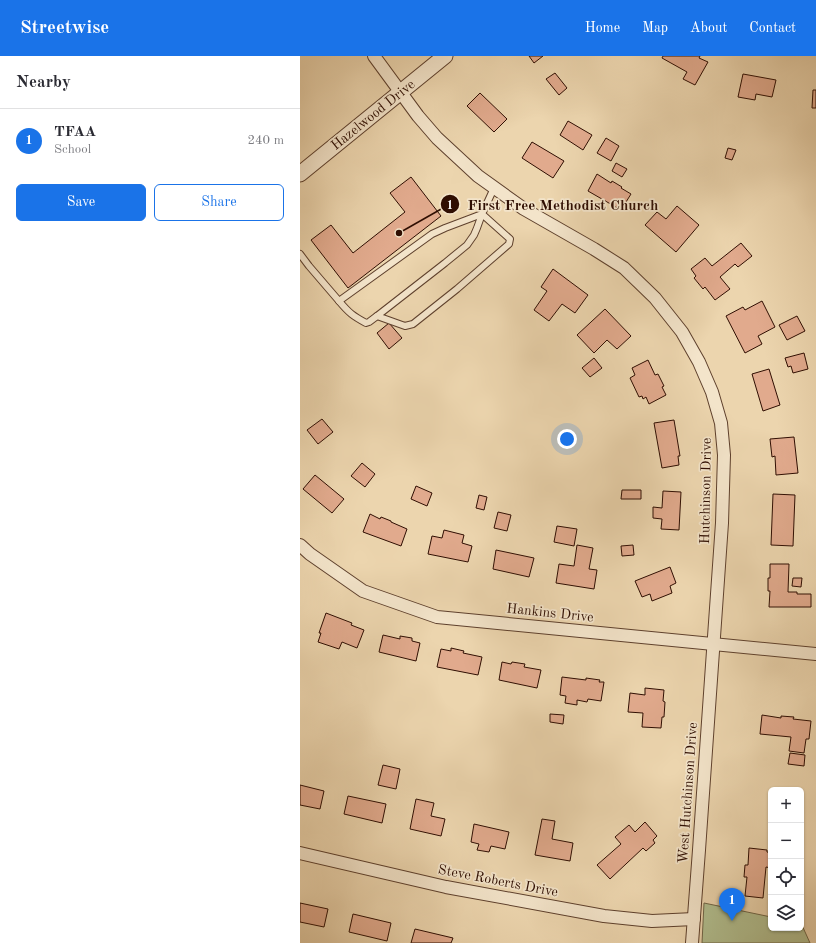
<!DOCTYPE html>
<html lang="en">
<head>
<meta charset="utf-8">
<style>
  body { margin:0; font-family:"Old Standard TT",serif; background:#f2f2f3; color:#2b2b33 }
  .controls { position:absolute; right:12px; bottom:12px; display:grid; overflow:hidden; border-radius:6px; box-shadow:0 1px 3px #0004 }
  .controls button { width:36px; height:36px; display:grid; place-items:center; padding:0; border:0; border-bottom:1px solid #e1e1e2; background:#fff; color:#2b2b33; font:20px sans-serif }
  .you { position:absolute; left:267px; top:383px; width:14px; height:14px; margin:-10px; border:3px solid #fff; border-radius:50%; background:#1a73e8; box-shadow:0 0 0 6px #1a73e833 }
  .badge { display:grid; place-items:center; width:26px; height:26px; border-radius:50%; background:#1a73e8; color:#fff; font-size:13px; font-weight:700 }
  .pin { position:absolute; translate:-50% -33px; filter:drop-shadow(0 1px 2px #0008) }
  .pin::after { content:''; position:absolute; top:21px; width:14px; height:12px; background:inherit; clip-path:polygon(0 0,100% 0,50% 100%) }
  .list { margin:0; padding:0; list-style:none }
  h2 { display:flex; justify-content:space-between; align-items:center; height:52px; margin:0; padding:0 16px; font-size:17px }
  h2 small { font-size:13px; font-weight:400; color:#7c7c81 }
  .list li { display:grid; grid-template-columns:26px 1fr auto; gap:12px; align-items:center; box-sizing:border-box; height:64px; padding:0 16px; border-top:1px solid #e1e1e2 }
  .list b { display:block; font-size:15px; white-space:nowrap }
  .list p { margin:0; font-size:13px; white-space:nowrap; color:#7c7c81 }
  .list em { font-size:13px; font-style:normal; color:#7c7c81 }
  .actions { display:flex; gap:8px; padding:12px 16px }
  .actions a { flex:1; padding:9px 0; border:1px solid #1a73e8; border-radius:6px; text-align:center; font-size:14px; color:#1a73e8 }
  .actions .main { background:#1a73e8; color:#fff }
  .icon { flex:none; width:22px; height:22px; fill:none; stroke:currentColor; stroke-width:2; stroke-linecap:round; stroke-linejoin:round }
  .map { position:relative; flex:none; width:516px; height:887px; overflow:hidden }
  header { display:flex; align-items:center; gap:24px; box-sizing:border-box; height:56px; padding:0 20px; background:#1a73e8; color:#fff }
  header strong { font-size:19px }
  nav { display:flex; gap:22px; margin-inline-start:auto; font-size:14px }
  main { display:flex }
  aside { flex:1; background:#fff }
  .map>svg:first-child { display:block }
  .green { fill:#b1be8f; stroke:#706648 }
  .building { fill:#e1aa8d; stroke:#2f0e02 }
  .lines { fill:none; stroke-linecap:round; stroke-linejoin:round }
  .service-casing { stroke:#5e402d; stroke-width:8 }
  .minor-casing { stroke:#5e402d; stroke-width:14 }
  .tertiary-casing { stroke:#5e402d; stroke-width:17 }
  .service { stroke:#f3e4ca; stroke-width:6 }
  .minor { stroke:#f3e4ca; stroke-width:12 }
  .tertiary { stroke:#f3e4ca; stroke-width:15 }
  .labels { text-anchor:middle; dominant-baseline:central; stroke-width:3.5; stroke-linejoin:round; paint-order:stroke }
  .street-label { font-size:14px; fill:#2f0e02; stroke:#f3e4ca }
  .leader { fill:none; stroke:#2f0e02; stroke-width:1.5 }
  .callout-dot { fill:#2f0e02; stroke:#f3e4ca; stroke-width:1.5 }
  .mark-label { font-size:12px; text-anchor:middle; font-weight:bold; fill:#fff }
  .callout-label { font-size:15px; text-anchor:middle; font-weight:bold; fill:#2f0e02; stroke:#f3e4ca; stroke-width:3.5; stroke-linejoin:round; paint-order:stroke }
</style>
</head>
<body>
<header>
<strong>Streetwise</strong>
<nav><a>Home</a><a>Map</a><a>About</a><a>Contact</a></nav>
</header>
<main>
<aside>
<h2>Nearby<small></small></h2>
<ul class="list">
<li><span class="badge">1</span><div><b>TFAA</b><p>School</p></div><em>240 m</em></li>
</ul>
<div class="actions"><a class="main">Save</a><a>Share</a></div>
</aside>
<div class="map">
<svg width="516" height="887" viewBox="0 0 516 887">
  <rect width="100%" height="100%" fill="#ecd5ae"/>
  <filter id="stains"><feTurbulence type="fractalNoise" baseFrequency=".005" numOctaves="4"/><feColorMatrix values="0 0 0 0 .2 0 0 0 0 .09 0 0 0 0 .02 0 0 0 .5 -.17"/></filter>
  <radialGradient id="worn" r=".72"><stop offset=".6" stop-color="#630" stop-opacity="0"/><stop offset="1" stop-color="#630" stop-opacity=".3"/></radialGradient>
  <path class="green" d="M404,847l67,14v11h30v-5l9,20h-108z"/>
  <g class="building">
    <path d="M229,0h14l-9,7z"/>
    <path d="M363,0h37l-1,2 9,4 -13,23 -12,-6 4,-7 -25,-14z"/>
    <path d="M255,17l12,15 -8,7 -13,-16z"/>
    <path d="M443,18l33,6 -4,17 -16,-3 -1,6 -17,-3z"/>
    <path d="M513,34h3v18h-4z"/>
    <path d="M180,37l27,26 -13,13 -27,-26z"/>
    <path d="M268,65l24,14 -9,15 -23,-15z"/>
    <path d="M306,82l13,8 -8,15 -14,-8z"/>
    <path d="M232,86l32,19 -11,17 -31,-20z"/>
    <path d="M428,92l8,2 -4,10 -7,-2z"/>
    <path d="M316,107l11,6 -5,8 -10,-6z"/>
    <path d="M297,118l14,9 1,-2 10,6 -1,1 10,6 -10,16 -33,-19z"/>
    <path d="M111,121l30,39 -93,72 -37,-48 20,-15 22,28 52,-41 -15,-19z"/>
    <path d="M377,150l22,19 -23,27 -31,-27 12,-13 9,7z"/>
    <path d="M441,187l11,13 -14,11 -3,-3 -15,13 10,12 -15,11 -10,-13 -2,2 -9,-11 2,-2 -5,-7 14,-11 7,8z"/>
    <path d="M253,213l35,26 -13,18 -13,-9 -13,17 -15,-11 13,-19 -6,-4z"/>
    <path d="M462,245l13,26 -17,9 4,8 -17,9 -19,-37 17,-9 2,3z"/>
    <path d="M305,253l26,27 -14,13 -10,-9 -13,13 -17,-18z"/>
    <path d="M497,260l8,15 -18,9 -8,-15z"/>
    <path d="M89,267l13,15 -13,11 -12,-16z"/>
    <path d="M504,297l4,16 -15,4 -2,-7 -3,1 -3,-9z"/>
    <path d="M294,302l8,10 -12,9 -8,-9z"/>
    <path d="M348,304l7,15 3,-1 6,12 -2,1 4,8 -17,9 -3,-7 -3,2 -1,-3 -3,1 -9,-19 5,-3 -3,-7z"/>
    <path d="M469,313l11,36 -17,6 -11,-37z"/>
    <path d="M22,363l11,13 -15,12 -11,-14z"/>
    <path d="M374,364l6,36h-2l1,9 -17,3 -8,-45z"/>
    <path d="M494,381l4,36 -22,2 -1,-19 -3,1 -2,-18z"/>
    <path d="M62,407l13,11 -10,13 -14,-11z"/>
    <path d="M15,419l29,24 -12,14 -29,-24z"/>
    <path d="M116,430l16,7 -5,13 -16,-7z"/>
    <path d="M322,434h19v9h-20z"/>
    <path d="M363,435l18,1 -2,38 -18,-1 1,-10 -9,-1v-11l9,1z"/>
    <path d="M473,438l22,1 -2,51 -22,-1z"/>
    <path d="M179,439l8,2 -3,13 -8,-2z"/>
    <path d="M198,456l13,3 -4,16 -13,-3z"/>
    <path d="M70,458l10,5 1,-2 10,4v1l16,7 -6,17 -38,-14z"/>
    <path d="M257,470l20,3 -3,17 -20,-4z"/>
    <path d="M144,474l20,5 -2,8 10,3 -4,16 -40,-8 4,-18 10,2z"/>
    <path d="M277,489l16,3 -4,21 8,1 -3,19 -38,-6 3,-19 15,2z"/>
    <path d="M333,489l1,10 -12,1 -1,-10z"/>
    <path d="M196,494l38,8 -5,19 -36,-8z"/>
    <path d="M470,508h19l-1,28h9v2h14v13h-42l1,-16h-2v-13h2z"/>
    <path d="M370,511l6,16 -6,3 2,7 -20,8 -2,-7 -8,3 -7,-16z"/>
    <path d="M493,522h9l-1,9 -9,-1z"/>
    <path d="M26,557l26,10 -1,2 13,5 -7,18 -15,-6 -3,7 -21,-7 3,-9h-2z"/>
    <path d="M83,579l17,4v-3l12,2v3l8,2 -4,18 -37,-9z"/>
    <path d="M151,592l13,3 -1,2 19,4 -4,18 -41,-8 4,-18 10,2z"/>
    <path d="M202,606l9,2 1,-2 13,2 -1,3 17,3 -4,18 -38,-8z"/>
    <path d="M262,621l24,3v-2l14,2 -1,2h5l-3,19 -13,-2 -1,3 -10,-2v5l-12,-2 1,-7 -6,-1z"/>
    <path d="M345,632l19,2 -1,11 2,1 -1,15h-2l-1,11 -19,-1 1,-14 -15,-1 2,-19 15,2z"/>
    <path d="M250,658l14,1 -1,9 -13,-2z"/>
    <path d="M462,659l19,3v-2l13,1 -1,2 18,2 -2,18h-3l-2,14 -15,-2 2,-14 -31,-3z"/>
    <path d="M490,697l15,2 -1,11 -16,-2z"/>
    <path d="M83,709l17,4 -4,20 -18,-4z"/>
    <path d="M0,729l24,6 -4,18 -20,-4z"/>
    <path d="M48,740l38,8 -4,19 -38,-9z"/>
    <path d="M116,743l18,4 -3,13 14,3 -4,17 -31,-7z"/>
    <path d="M242,763l13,2 -3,18 21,4 -3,18 -35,-6z"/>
    <path d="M345,766l12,14 -4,4 2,3 -9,8 -3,-3 -33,31 -13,-14 24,-21 -6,-7 14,-12 6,7z"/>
    <path d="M174,768l35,8 -4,17 -14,-3 -2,6 -12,-2 2,-6 -8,-2z"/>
    <path d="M449,792l18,2v2l4,1v15l-5,-1 -3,31 -18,-2 2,-19h-3l1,-12h3z"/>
    <path d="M0,847l28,6 -4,18 -24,-5z"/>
    <path d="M53,858l38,9 -4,18 -38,-9z"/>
    <path d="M115,873l38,9 -2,5h-40z"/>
  </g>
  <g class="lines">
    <g class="service-casing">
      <g id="service">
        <path d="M182,158l28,25 -1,5 -52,45 -44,35 -8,2 -28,-10 68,-53 22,-18 7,-10 3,-7 5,-14 12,-26"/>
        <path d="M0,198l9,12 30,35"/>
        <path d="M77,260l-8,6 -3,1c-13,-7 -17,-10 -27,-22l93,-67 13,-6 37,-14"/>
      </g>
    </g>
    <g class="minor-casing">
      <g id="minor">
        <path d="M74,0l44,60 19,22 41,38 46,33 70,40 30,19 31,30 27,34 17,30 13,30 9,31 3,32 -2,68 -23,327 -7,93"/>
        <path d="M0,489l10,9 53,37 74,26 379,37"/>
        <path d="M0,797l146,34 158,29 48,5 42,-2"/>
      </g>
    </g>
    <g class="tertiary-casing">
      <path id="tertiary" d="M0,118l145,-118"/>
    </g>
    <use href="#service" class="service"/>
    <use href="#minor" class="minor"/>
    <use href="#tertiary" class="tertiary"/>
  </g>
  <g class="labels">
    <g class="street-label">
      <text transform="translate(73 59) rotate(-39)">Hazelwood Drive</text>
      <text transform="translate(406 435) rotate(-89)">Hutchinson Drive</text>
      <text transform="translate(250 557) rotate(6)">Hankins Drive</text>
      <text transform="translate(388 737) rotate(-86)">West Hutchinson Drive</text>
      <text transform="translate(198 825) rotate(11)">Steve Roberts Drive</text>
    </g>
  </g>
  <path class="leader" d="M99 177L150 148"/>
  <g class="callout-dot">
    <circle cx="99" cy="177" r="4"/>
    <circle cx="150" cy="148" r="10"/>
  </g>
  <g class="mark-label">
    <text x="150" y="153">1</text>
  </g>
  <g class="callout-label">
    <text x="263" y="154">First Free Methodist Church</text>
  </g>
  <rect width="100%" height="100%" filter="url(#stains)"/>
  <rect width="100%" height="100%" fill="url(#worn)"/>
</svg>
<div class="controls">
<button>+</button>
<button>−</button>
<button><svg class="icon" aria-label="locate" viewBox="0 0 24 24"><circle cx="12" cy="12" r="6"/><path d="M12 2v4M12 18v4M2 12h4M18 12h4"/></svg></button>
<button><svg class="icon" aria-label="layers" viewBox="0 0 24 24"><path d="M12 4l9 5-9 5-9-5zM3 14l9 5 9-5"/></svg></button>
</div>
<div class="you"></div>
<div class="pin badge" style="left:432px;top:865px">1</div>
</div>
</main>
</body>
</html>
